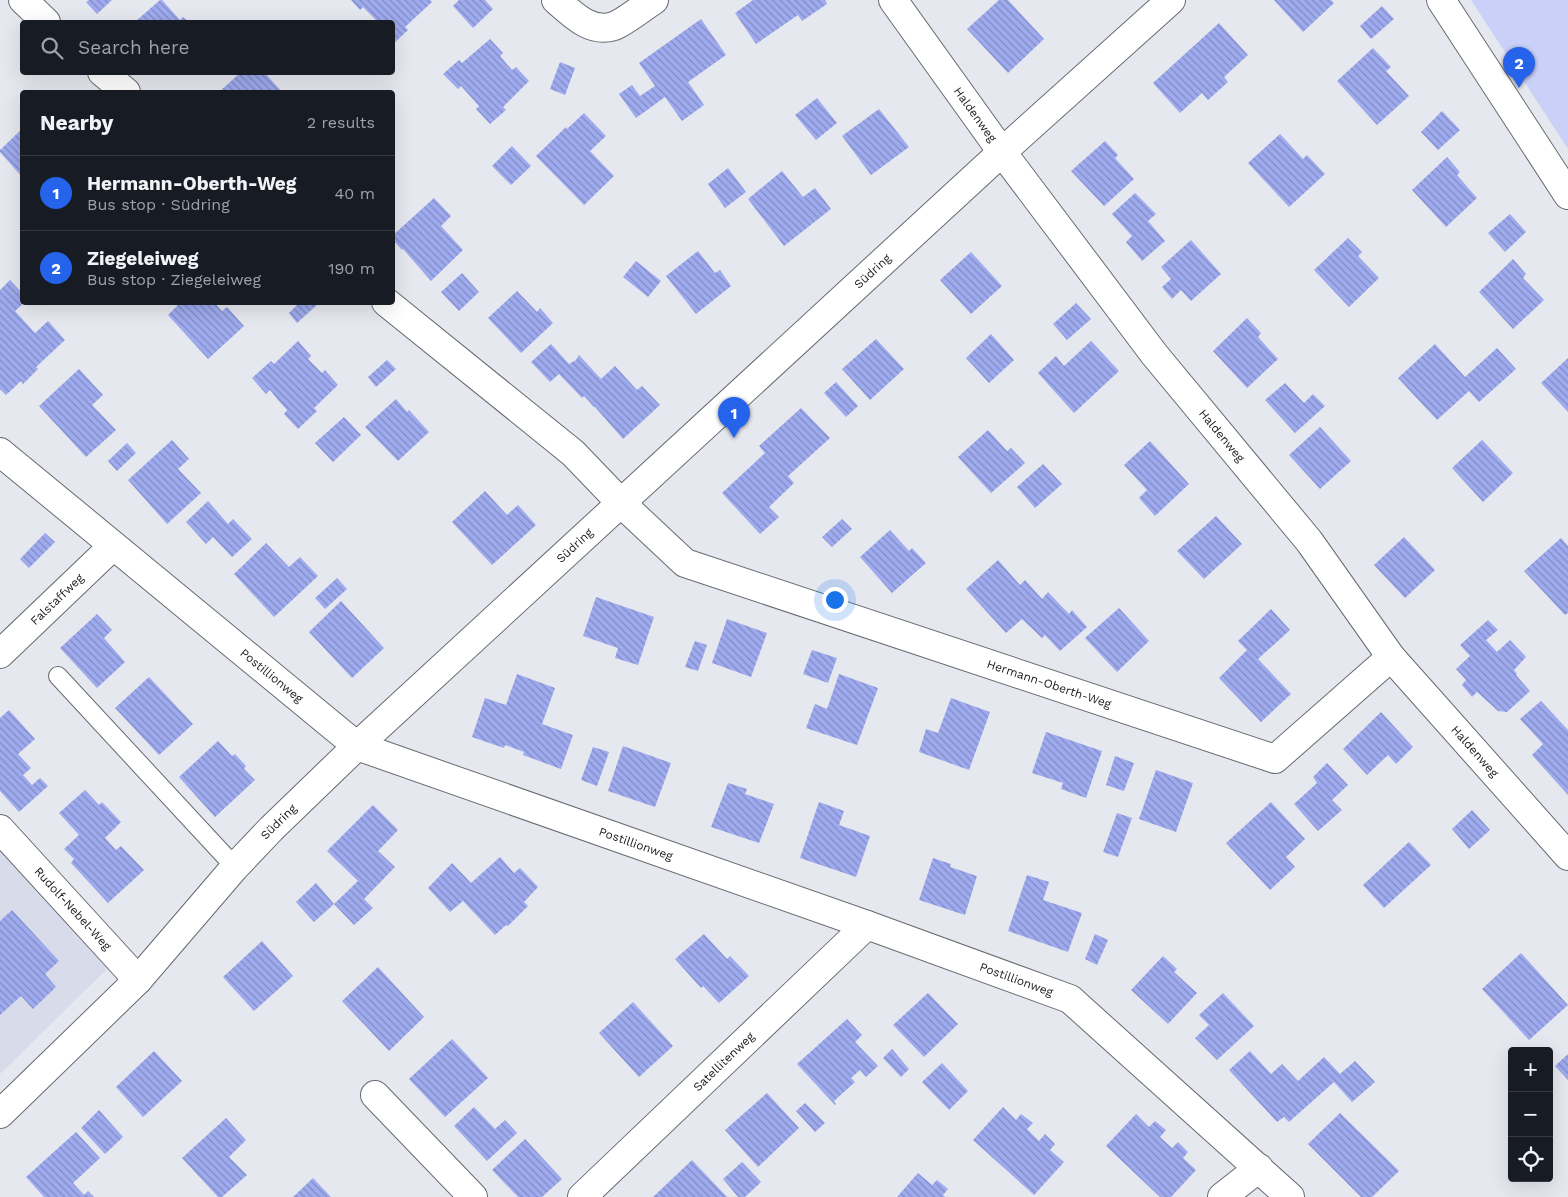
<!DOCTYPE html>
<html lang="en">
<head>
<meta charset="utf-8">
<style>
  body { margin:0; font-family:"Work Sans",sans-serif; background:#20242c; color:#f1f3f6 }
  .controls { position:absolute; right:15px; bottom:15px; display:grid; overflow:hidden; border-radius:5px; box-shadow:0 5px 20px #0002 }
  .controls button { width:45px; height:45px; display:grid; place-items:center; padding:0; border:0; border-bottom:1px solid #363941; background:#171b24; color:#f1f3f6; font:25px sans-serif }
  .you { position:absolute; left:834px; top:599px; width:18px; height:18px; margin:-12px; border:4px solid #fff; border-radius:50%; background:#1a73e8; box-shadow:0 0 0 8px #1a73e833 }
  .badge { display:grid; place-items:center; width:32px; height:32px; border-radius:50%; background:#2563eb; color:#fff; font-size:16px; font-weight:700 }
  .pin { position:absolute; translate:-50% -41px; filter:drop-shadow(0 1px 2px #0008) }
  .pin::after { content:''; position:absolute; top:26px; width:18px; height:15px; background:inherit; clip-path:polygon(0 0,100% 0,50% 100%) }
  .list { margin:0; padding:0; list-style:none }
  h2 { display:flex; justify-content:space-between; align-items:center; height:65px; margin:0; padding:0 20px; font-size:21px }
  h2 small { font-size:16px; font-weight:400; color:#9ea1a6 }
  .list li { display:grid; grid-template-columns:32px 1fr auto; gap:15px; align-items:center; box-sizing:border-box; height:75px; padding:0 20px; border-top:1px solid #363941 }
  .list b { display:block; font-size:19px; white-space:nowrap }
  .list p { margin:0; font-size:16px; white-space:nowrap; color:#9ea1a6 }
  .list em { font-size:16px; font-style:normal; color:#9ea1a6 }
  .icon { flex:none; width:28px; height:28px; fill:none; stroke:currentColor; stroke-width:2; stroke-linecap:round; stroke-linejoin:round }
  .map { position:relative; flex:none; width:1568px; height:1197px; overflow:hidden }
  .search { position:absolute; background:#171b24; box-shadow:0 5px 20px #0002; left:20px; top:20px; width:375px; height:55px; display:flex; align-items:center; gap:12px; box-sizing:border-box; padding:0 18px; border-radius:5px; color:#9ea1a6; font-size:19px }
  .panel { position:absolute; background:#171b24; box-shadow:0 5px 20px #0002; left:20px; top:90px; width:375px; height:215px; border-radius:5px }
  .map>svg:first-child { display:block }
  .built { fill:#d8dbea }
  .grass { fill:#c9d1f8 }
  .building { fill:url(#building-back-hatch) }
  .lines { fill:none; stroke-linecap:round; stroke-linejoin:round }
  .lane-casing { stroke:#686a70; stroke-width:20 }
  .street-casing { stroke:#686a70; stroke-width:30 }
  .lane { stroke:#fff; stroke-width:18 }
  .street { stroke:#fff; stroke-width:28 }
  .labels { text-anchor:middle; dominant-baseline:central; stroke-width:4; stroke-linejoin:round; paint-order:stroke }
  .street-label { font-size:12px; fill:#1b1b1e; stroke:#fff }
</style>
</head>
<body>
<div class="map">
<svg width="1568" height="1197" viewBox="0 0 1568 1197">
  <defs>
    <pattern id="building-back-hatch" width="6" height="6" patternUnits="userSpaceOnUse" patternTransform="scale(1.25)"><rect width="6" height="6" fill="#9fabef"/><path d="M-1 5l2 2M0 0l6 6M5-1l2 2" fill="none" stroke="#818ac1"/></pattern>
  </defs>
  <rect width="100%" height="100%" fill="#e6e8ef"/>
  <path class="built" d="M0,842l111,123 -111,109z"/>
  <path class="grass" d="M1471,0h97v149z"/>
  <g class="building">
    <path d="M89,0h23l-15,14 -11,-12z"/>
    <path d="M160,0h2l18,20 3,-3 6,5h-54z"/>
    <path d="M351,0h79l2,2 -27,25 3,3 -16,15v-23h-14l-15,-15 -3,3z"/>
    <path d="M459,0h26l8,9 -20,19 -20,-22z"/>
    <path d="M753,0h72l2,4 -25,17 -4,-6 -42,29 -21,-31z"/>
    <path d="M999,0h9l36,39 -36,34 -41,-44z"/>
    <path d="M1274,0h57l3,3 -31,29z"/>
    <path d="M1382,6l12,13 -23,20 -11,-13z"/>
    <path d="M701,19l25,36 -38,27 16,23 -22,16 -17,-24 -29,21 -17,-24 13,-9 8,11 15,-10 -16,-23z"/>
    <path d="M1219,23l29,32 -24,22 4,5 -20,18 -6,-7 -22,20 -27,-30z"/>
    <path d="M490,39l13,14 -3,3 12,14 4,-3 13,14 -26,26 3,3 -16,14 -14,-15 3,-3 -18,-20 -3,3 -15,-15 16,-14 3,3z"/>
    <path d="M1373,48l18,19 -5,4 23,25 -32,29 -40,-44z"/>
    <path d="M560,62l15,6 -10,27 -15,-6z"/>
    <path d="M241,72h23l18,20h-63z"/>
    <path d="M817,98l20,25 -21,17 -21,-25z"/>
    <path d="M879,109l30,38 -38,28 -29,-39z"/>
    <path d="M1442,111l18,19 -22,20 -17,-18z"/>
    <path d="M584,113l22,23 -16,15 24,25 -30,29 -48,-49 30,-29 1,2z"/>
    <path d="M22,129v48l-22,-25v-2z"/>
    <path d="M1280,134l23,25 4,-4 18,19 -36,33 -41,-44z"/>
    <path d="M1105,141l13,14 -3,3 19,21 -30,27 -33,-35z"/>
    <path d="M512,146l19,20 -20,19 -19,-19z"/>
    <path d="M1447,157l13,15 -3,3 20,23 -31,29 -34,-37z"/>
    <path d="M728,168l18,24 -21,16 -17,-24z"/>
    <path d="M782,171l21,26 12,-9 16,21 -47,37 -36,-47z"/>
    <path d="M1135,193l21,21 -8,7 17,20 -23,20 -16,-19 6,-6 -20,-22z"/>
    <path d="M434,198l17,18 -10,10 22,24 -32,31 -28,-32 -1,1 -10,-11v-3z"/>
    <path d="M1510,214l16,18 -21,20 -17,-19z"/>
    <path d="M1348,238l14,14 -4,4 21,22 -30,29 -35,-37z"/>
    <path d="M1191,240l30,34 -30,27 -10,-11 -9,9 -10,-12 9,-8 -10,-12z"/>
    <path d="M698,251l17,22 5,-3 11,16 -35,28 -30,-38z"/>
    <path d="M971,252l31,34 -31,28 -31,-34z"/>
    <path d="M1513,259l13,15 -3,4 21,22 -31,29 -34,-37z"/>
    <path d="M636,261l25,20 -13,16 -25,-20z"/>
    <path d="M462,273l17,19 -20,19 -18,-19z"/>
    <path d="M10,280l12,13v9h3l-10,9 20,22 13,-12 17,19 -29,27 2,2 -15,15 -2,-3 -15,14 -5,-5h-1v-100z"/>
    <path d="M517,291l20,21 3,-4 13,15 -32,30 -33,-35z"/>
    <path d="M181,302h33l8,9 5,-4 17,19 -36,33 -40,-44z"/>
    <path d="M300,302h15l2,3 -20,18 -8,-10z"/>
    <path d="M1076,303l15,16 -24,21 -14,-16z"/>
    <path d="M1247,318l14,15 -3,4 20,22 -31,29 -34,-37z"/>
    <path d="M991,334l23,26 -25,23 -23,-25z"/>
    <path d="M876,339l28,30 -34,31 -28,-31z"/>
    <path d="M298,341l13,15 -3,3 14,14 3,-3 13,15 -24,23 3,3 -19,18 -14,-15 3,-4 -9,-10 -8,-10 -4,4 -14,-16 19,-17 3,3z"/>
    <path d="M1091,341l28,30 -45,42 -36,-40 18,-17 8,10z"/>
    <path d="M551,344l18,20 7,-4 3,-5 22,24 14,-13 22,24 5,-4 18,19 -37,34 -28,-32h-1l-10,-11 -2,2 -23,-24 -9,8 -19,-20z"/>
    <path d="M1435,344l30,33 32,-29 19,21 -37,33 -10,-11 -32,29 -39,-42z"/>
    <path d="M1568,358v54l-27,-29z"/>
    <path d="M387,360l9,9 -20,18 -8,-10z"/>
    <path d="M79,369l24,26 -11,10 24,25 -30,27 -47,-51z"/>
    <path d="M836,382l22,24 -12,11 -22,-24z"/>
    <path d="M1285,383l19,20 9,-9 12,12 -30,27 -30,-33z"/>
    <path d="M396,399l11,13 2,-2 20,22 -31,29 -33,-34z"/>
    <path d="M801,408l29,30 -42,38 6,7 -25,24 10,10 -19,17 -38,-41 43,-40 -6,-7z"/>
    <path d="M344,417l17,18 -28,27 -18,-19z"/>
    <path d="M1320,427l31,34 -31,28 -31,-34z"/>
    <path d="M988,430l19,21 4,-3 14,15 -34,30 -33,-36z"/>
    <path d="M172,440l17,19 -11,10 23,24 -34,31 -39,-44z"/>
    <path d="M1482,440l31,33 -30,29 -31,-34z"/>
    <path d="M1150,441l39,43 -34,32 -16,-18 8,-8 -23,-25z"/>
    <path d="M127,443l9,10 -19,18 -9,-10z"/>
    <path d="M1043,464l19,20 -27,24 -18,-21z"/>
    <path d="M485,491l22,24 11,-10 18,20 -44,40 -40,-43z"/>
    <path d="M208,501l20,23 5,-5 19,20 -20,18 -19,-20 -7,7 -20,-22z"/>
    <path d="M1216,516l26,28 -38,35 -27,-28z"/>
    <path d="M842,519l10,10 -20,18 -10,-10z"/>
    <path d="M890,530l19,21 3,-3 14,15 -34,30 -32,-36z"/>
    <path d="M45,533l10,9 -26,26 -9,-9z"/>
    <path d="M1404,537l31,33 -30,28 -31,-33z"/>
    <path d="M1561,538l7,8v67l-3,2 -41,-44z"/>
    <path d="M266,543l23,24 11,-10 18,19 -44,41 -40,-43z"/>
    <path d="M998,560l22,25 5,-5 17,19 6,-7 21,22 3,-4 15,17 -27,24 -15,-16 -3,3 -20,-19 -16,14 -40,-44z"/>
    <path d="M337,578l10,11 -22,20 -10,-11z"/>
    <path d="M596,597l58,20 -16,48 -23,-7 3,-10 -35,-12z"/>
    <path d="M341,601l43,47 -32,30 -43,-46z"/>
    <path d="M1119,608l30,33 -32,31 -32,-34z"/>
    <path d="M1271,609l19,21 -32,29 33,35 -30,28 -42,-44 28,-28 -9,-9z"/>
    <path d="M97,614l15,16 -8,8 21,24 -28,26 -37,-40z"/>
    <path d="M727,619l40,14 -16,44 -39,-14z"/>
    <path d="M1488,620l10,10 -12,10 11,12 13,-12 16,17 -12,13 3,4 -1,1 14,16 -23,21 -9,-1 -21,-19 -5,5 -10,-12 4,-5 -10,-11 14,-13 -10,-11z"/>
    <path d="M695,641l12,4 -9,26 -13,-4z"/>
    <path d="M812,650l25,8 -9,25 -25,-9z"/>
    <path d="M517,674l38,14 -13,36 31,11 -12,34 -38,-14 1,-3 -19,-7 -1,3 -32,-11 13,-39 21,7z"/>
    <path d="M839,674l39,14 -21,57 -51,-17 9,-24 12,5z"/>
    <path d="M149,677l44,47 -34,31 -44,-47z"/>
    <path d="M951,698l39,14 -21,58 -50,-18 7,-23 12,4z"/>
    <path d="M1541,701l27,29v65l-36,-40 11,-11 -23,-25z"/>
    <path d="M9,710l26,29 -17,15 13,14 -8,7 9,10 8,-7 8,8 -29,26 -19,-21v-73z"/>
    <path d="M1381,712l32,35 -17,17 -8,-9 -21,20 -24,-26z"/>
    <path d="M1046,732l56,19 -16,47 -25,-9 2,-6 -31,-10z"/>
    <path d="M218,741l14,15 3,-2 11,12 -2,3 11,11 -40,37 -36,-40z"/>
    <path d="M623,746l48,17 -16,44 -47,-16z"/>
    <path d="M593,747l16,5 -12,34 -16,-6z"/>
    <path d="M1115,756l19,7 -10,28 -18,-6z"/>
    <path d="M1327,763l21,22 -16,15 10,10 -24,21 -24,-27 23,-21 -4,-6z"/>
    <path d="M1156,770l37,13 -17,49 -37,-13z"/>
    <path d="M728,783l19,6 -2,5 29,10 -15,39 -48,-16z"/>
    <path d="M85,790l14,15 3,-3 19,20 -16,16 11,12 5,-4 23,24 -36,33 -37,-40 3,-4 -10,-10 15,-14 -20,-22z"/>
    <path d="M819,802l25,9 -5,14 31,11 -14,41 -56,-19z"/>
    <path d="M1271,802l34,37 -19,18 9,10 -25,23 -44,-47z"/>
    <path d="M373,805l25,25 -20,21 17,16 -31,32 9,9 -19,17 -20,-21 24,-23 -31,-30z"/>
    <path d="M1472,810l18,20 -21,19 -17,-20z"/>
    <path d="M1117,813l15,5 -14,39 -15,-5z"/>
    <path d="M1409,842l22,23 -47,43 -21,-23z"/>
    <path d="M500,857l14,16 6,-5 18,19 -14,15 4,4 -20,20 -2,-1 -11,10 -32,-34 -13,11 -22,-24 24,-25 19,20z"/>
    <path d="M933,858l18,6 -1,3 27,9 -12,39 -46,-15z"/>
    <path d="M1027,875l22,7 -6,18 39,13 -14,39 -60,-21z"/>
    <path d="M316,883l18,21 -20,18 -18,-20z"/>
    <path d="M12,910l47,51 -14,13 11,13 -23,22 -12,-13 -21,19v-94z"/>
    <path d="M704,934l23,25 3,-3 19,20 -30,27 -16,-17 -2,2 -26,-29z"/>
    <path d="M1095,934l13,6 -11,25 -12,-6z"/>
    <path d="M262,941l31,35 -39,35 -31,-34z"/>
    <path d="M1521,953l47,52 -39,35 -47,-51z"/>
    <path d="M1163,956l14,13 -3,3 23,21 -29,31 -37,-34z"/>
    <path d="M378,967l46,50 -35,34 -47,-50z"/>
    <path d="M928,993l30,31 -34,33 -31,-32z"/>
    <path d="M1223,993l31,33 -37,34 -22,-22 14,-13 -10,-10z"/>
    <path d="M633,1002l40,44 -34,31 -40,-44z"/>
    <path d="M847,1019l15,16 -7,7 23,24 -12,11 -6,-7 -9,8 4,4 -21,19 2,3 -1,1 -38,-41z"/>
    <path d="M452,1039l36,39 -43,39 -36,-38z"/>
    <path d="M892,1049l17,20 -8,8 -18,-19z"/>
    <path d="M154,1051l28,30 -39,36 -27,-30z"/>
    <path d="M1250,1051l21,23 11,-10 16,17 26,-24 16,17 15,-13 20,21 -23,20 -18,-20 -45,40 -5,-5 -7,5 -48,-52z"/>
    <path d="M1568,1054v26l-13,-14z"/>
    <path d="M942,1063l26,28 -19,19 -27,-28z"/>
    <path d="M767,1093l32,35 -41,39 -33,-37z"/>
    <path d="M805,1103l20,20 -10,9 -19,-21z"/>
    <path d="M474,1107l21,22 10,-9 12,13 -30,28 -33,-35z"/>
    <path d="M1003,1107l13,13 5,-6 12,9 -6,6 12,12 6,-7 10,10 -5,6 14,12 -30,33 -61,-55z"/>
    <path d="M99,1110l24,27 -18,17 -24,-26z"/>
    <path d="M1340,1113l59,58 -27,26h-11l-53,-53z"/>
    <path d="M1136,1114l13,13 6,-6 11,9 -6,7 12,11 6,-6 10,10 -5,6 13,12 -25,27h-11l-54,-51z"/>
    <path d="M226,1118l20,22 -17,17 18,18 -25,22h-4l-36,-39z"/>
    <path d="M76,1132l24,26 -27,25 11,12 4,-4 6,6h-50l-18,-20z"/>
    <path d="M525,1139l37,40 -20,18h-24l-26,-27z"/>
    <path d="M692,1160l35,37h-74l19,-18z"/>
    <path d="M742,1162l19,20 -16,15h-7l-15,-18z"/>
    <path d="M918,1173l14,12 5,-5 11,9 -5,6 2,2h-48z"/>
    <path d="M313,1178l18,19h-38z"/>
  </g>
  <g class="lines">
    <g class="lane-casing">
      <path id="lane" d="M58,676l177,191"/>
    </g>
    <g class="street-casing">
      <g id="street">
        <path d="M23,0l23,22"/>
        <path d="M556,0c16,14 35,34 58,26 9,-3 31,-20 40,-26"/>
        <path id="s1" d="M893,0l109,152 152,202 155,187 82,116 177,199"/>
        <path d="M1441,0l127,195"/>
        <path d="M102,72l24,20"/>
        <path id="s2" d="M386,302l187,151 48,50 64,60 590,196 116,-102"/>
        <path id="s3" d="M0,452l357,294 510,179 203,74 220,198"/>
        <path id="s4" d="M0,654l113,-108"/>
        <path id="s5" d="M0,829l138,151"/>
        <path d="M375,1095l98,102"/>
        <path id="s6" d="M0,1114l138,-134 97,-113 36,-38 86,-83 645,-594 169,-152"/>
        <path id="s7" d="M582,1197l285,-272"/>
        <path d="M1222,1197l37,-29"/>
      </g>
    </g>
    <use href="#lane" class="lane"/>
    <use href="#street" class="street"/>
  </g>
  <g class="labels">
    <g class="street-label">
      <text stroke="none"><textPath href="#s1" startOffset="141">Haldenweg</textPath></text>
      <text stroke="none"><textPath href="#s6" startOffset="1214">Südring</textPath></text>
      <text stroke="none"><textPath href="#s1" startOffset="546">Haldenweg</textPath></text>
      <text stroke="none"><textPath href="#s6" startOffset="809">Südring</textPath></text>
      <text stroke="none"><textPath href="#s4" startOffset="79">Falstaffweg</textPath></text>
      <text stroke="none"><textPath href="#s3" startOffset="352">Postillionweg</textPath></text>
      <text stroke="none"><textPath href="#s2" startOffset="781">Hermann-Oberth-Weg</textPath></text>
      <text stroke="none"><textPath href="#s1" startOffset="951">Haldenweg</textPath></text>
      <text stroke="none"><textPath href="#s6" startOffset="404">Südring</textPath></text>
      <text stroke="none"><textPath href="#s3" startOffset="758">Postillionweg</textPath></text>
      <text stroke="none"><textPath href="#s5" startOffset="108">Rudolf-Nebel-Weg</textPath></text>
      <text stroke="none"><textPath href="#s3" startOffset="1162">Postillionweg</textPath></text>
      <text stroke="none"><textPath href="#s7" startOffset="196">Satellitenweg</textPath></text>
    </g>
  </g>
</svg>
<div class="controls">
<button>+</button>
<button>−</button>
<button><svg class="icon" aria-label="locate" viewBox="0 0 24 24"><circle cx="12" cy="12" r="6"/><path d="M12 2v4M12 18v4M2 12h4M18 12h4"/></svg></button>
</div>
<div class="you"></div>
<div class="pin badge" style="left:734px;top:438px">1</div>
<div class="pin badge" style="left:1519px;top:88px">2</div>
<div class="search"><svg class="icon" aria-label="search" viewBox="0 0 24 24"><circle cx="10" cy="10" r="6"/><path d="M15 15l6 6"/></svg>Search here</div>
<section class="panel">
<h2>Nearby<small>2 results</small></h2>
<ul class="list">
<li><span class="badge">1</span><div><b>Hermann-Oberth-Weg</b><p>Bus stop · Südring</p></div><em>40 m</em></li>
<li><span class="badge">2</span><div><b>Ziegeleiweg</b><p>Bus stop · Ziegeleiweg</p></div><em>190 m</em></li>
</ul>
</section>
</div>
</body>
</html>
